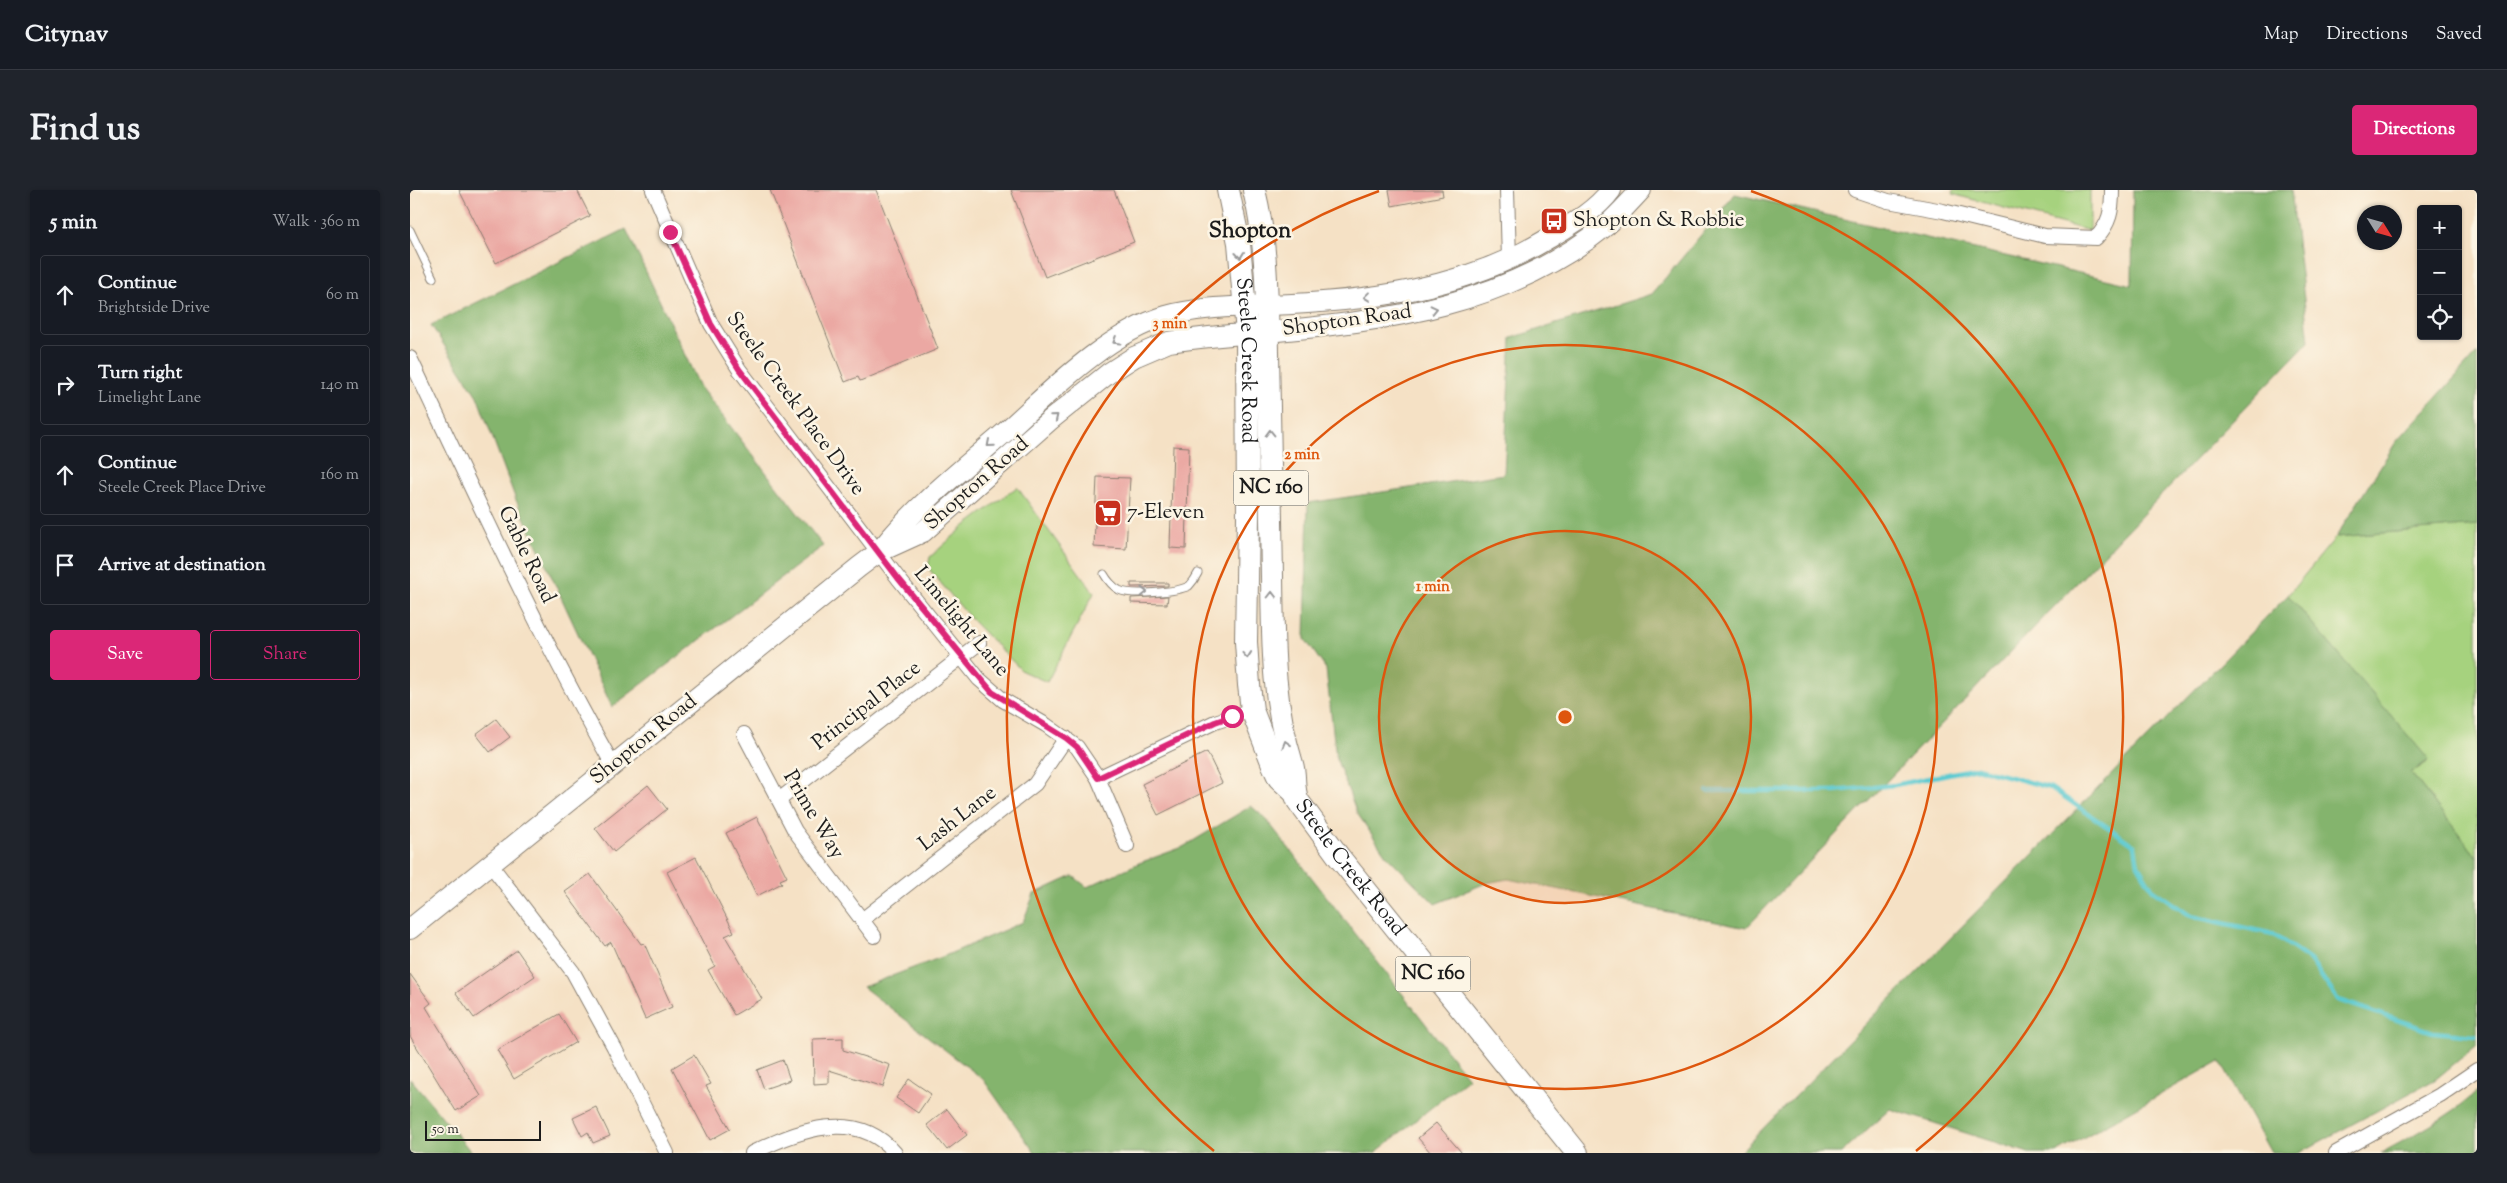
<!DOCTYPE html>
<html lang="en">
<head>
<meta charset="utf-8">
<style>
  body { margin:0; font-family:"Sorts Mill Goudy",serif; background:#20242c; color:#f1f3f6 }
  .controls { position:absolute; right:15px; top:15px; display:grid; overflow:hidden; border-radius:5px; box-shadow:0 1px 4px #0004 }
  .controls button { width:45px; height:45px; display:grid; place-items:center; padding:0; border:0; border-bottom:1px solid #363941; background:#171b24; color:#f1f3f6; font:25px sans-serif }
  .compass { position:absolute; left:1947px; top:15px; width:45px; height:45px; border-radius:50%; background:#171b24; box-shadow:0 1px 4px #0004; rotate:127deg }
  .scale { position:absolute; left:15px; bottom:12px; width:116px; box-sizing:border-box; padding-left:5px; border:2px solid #1c1c1c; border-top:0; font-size:14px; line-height:18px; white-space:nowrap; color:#1c1c1c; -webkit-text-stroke:4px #fcf5e5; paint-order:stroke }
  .stop { position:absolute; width:15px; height:15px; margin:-11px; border:4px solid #db2777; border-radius:50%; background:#fff }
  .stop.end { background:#db2777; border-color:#fff; box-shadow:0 1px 5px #0008 }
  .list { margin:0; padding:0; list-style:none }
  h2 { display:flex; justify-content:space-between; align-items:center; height:65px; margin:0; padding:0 20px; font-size:21px }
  h2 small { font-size:16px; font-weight:400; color:#9ea1a6 }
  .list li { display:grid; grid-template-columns:32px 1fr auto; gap:15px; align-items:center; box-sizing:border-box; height:80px; margin:0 10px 10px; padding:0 10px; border:1px solid #363941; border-radius:5px }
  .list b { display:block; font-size:19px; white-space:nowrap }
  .list p { margin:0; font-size:16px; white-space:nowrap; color:#9ea1a6 }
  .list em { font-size:16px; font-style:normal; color:#9ea1a6 }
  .actions { display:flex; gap:10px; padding:15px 20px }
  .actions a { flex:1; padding:11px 0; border:1px solid #db2777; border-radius:5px; text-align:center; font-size:18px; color:#db2777 }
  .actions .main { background:#db2777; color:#fff }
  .icon { flex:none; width:28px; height:28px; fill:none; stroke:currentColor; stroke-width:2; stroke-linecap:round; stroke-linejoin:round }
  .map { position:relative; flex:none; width:2067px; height:963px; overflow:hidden; border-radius:5px }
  header { display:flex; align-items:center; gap:30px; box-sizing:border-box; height:70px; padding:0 25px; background:#171b24; border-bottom:1px solid #363941 }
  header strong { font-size:24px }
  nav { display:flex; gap:28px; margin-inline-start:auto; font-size:18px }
  .intro { display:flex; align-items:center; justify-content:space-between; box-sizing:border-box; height:120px; padding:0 30px }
  h1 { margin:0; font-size:35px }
  .button { padding:12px 22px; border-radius:5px; background:#db2777; color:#fff; font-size:18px; font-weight:700 }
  main { display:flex; gap:30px; padding:0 30px }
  aside { flex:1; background:#171b24; border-radius:5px; box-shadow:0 1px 4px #0004 }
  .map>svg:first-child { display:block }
  .green { fill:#a6d27e; stroke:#61774d }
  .forest { fill:#84b46d; stroke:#506844 }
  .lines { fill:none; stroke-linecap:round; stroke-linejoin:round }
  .stream { stroke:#5dcad1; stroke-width:4.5 }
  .building { fill:#eba8a3 }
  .lane-casing { stroke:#887e70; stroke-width:9 }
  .street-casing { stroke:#887e70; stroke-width:16 }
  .secondary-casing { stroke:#887e70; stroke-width:22 }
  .primary-casing { stroke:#887e70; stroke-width:24 }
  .lane { stroke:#fff; stroke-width:7 }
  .street { stroke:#fff; stroke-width:14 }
  .secondary { stroke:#fff; stroke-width:20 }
  .primary { stroke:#fff; stroke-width:22 }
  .oneway { stroke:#999 }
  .route { stroke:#db2777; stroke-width:6 }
  .ring { fill:none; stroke:#de560d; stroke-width:2.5 }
  .labels { text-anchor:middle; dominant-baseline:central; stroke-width:5; stroke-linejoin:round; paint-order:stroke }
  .shield { fill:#fcf5e5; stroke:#5f5d58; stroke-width:1 }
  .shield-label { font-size:20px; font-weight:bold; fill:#1c1c1c }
  .poi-label { font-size:21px; fill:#1c1c1c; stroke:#fcf5e5; text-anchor:start }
  .street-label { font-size:21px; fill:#1c1c1c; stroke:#fcf5e5 }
  .neighbourhood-label { font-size:22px; font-weight:bold; fill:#1c1c1c; stroke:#fcf5e5 }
  .centre { fill:#de560d; stroke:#fcf5e5; stroke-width:2.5 }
  .ring-label { font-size:15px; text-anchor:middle; font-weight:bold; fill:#de560d; stroke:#fcf5e5; stroke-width:5; stroke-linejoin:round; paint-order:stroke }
</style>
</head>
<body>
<header>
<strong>Citynav</strong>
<nav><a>Map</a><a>Directions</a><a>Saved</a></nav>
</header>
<div class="intro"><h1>Find us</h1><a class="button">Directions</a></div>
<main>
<aside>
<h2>5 min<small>Walk · 360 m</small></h2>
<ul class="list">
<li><svg class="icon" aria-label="ahead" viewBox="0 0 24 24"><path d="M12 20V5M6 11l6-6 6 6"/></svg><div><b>Continue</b><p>Brightside Drive</p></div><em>60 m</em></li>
<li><svg class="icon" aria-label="right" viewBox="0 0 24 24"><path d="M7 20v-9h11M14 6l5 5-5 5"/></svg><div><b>Turn right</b><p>Limelight Lane</p></div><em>140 m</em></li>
<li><svg class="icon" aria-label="ahead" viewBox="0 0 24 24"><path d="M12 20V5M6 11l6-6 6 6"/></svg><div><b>Continue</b><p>Steele Creek Place Drive</p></div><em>160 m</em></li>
<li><svg class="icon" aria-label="arrive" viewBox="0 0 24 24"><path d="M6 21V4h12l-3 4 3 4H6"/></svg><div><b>Arrive at destination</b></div></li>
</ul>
<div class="actions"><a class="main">Save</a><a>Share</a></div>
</aside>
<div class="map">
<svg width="2067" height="963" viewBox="0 0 2067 963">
  <rect width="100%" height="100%" fill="#fcf5e5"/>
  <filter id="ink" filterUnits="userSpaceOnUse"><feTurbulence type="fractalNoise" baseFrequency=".02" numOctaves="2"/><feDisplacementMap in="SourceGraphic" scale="10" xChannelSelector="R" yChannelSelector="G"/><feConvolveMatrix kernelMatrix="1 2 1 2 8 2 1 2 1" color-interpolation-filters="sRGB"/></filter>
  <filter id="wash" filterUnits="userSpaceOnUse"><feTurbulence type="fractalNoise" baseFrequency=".0096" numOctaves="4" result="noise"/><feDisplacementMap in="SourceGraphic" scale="20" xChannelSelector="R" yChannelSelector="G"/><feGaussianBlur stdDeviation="1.12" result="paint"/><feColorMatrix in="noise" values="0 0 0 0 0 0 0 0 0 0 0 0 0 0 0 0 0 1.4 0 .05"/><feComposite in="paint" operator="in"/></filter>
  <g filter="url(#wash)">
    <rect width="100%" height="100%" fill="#f5e1c5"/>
    <g class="green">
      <path d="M1543,0h137v41l-138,-37z"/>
      <path d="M607,297l77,106 -47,89 -25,-11 -50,-51 -44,-52 2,-11 35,-31z"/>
      <path d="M2067,335v332l-66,-84 18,-12 -141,-166 48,-58z"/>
    </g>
    <g class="forest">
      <path d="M1723,0h158l18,151 -563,587 -238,-49 -22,4 -51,21 -49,-49 -29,-42 -21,-55 -10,-89 -21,-30 3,-136 196,-29 7,-136 141,-44 83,-100 397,91z"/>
      <path d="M216,39l74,158 123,159 -211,161 -96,-207 -39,-104 -46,-71z"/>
      <path d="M2067,163v172l-141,12 60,-95z"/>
      <path d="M1878,405l141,165 -18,13 66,84v188l-41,34 -137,74h-28l-51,-92 -164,92h-27l-139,-44 -49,44h-102z"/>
      <path d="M841,616l15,13 202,259 -93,75h-340l-52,-74 -120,-92 84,-32 76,-33 11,-28 39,-18 14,11 52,-24 44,-16z"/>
      <path d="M0,888l62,75h-62z"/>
      <path d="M2067,902v61h-96c33,-18 68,-36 96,-61z"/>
    </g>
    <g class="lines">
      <path class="stream" d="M1297,601h126l62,-6 82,-17 74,20 84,58 3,19 15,25 38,26 82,18 37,26 28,40 95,32 42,4"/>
    </g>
    <g id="blocks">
      <g class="building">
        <path d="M49,0h118l13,26 -94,47z"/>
        <path d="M360,0h106l62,159 -78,32 -2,-4 -13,5z"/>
        <path d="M601,0h103l20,52 -89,35z"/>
        <path d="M979,0h53l1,6 -51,10z"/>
        <path d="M763,256l16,1 -3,102 -16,-1z"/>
        <path d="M687,287l33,1 -4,71 -32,-2z"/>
        <path d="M721,393h37v3l-34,1h-3z"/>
        <path d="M758,406l-1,8 -36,-1v-5z"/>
        <path d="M86,529l14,18 -20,15 -14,-18z"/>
        <path d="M797,562l15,31 -64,32 -16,-31z"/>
        <path d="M238,595l19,24 -53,43 -19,-24z"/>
        <path d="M347,627l30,60 -7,3 2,3 -25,13 -31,-63z"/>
        <path d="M286,667l38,75 -9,4 37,63 -28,16 -26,-45 7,-4 -48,-94z"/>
        <path d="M180,684l51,70 3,-1 28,64 -27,12 -34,-77 -6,4 -40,-54z"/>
        <path d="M107,760l18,26 -61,42 -18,-25z"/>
        <path d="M0,784l21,29 -5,4 55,89 -25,15 -46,-75z"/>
        <path d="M149,824l17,28 -62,37 -17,-29z"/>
        <path d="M433,848v12l47,15 -7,22 -54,-17v13l-15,1 -1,-45z"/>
        <path d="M284,865l17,29 -5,2 24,43 -20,11 -38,-72z"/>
        <path d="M373,870l7,20 -26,9 -7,-19z"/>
        <path d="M499,889l22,15 -13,19 -22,-15z"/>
        <path d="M186,917l14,29 -17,7 -5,-11 -6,4 -9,-18z"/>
        <path d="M537,919l20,26 -20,15 -20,-25z"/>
        <path d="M1026,933l26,30h-31l-13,-15z"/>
      </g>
    </g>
  </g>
  <g filter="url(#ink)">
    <use href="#blocks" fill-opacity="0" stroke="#887e70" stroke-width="1"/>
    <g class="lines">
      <g class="lane-casing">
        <g id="lane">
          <path d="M0,40l23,48"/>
          <path d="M694,384c4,7 8,12 15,16 12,6 58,2 70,-4 3,-3 7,-9 9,-13"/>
        </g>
      </g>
      <g class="street-casing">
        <g id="street">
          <path d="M243,0l58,134 28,45 159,209 81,101 24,21 43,25 31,22 21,31 29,68"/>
          <path d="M1097,0l2,70"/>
          <path d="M1445,0l33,11 55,10 102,25 51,2c14,-15 16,-27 16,-48"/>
          <path d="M0,168c65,137 128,275 203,407"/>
          <path d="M334,544l51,97 79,105"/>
          <path d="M688,588l117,-56 37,-12"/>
          <path d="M369,610l200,-157"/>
          <path d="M80,674l83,108 41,75 53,106"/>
          <path d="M452,730l173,-136 31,-46"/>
          <path d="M342,963c44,-22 104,-46 143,0"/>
          <path d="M1926,963l104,-58 37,-25"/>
        </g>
      </g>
      <g class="secondary-casing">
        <g id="secondary">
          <path d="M473,357c35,-43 78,-77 120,-113 46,-41 102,-100 163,-118 33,-9 67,-9 101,-11 96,-3 194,-15 277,-64 23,-14 51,-29 67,-51"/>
          <path d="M0,739l449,-362 20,-15 44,-20 126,-111 60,-48 25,-16 35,-15c32,-5 64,-7 97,-10 122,-11 243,-27 341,-107 12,-11 23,-23 34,-35"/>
        </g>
      </g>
      <g class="primary-casing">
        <g id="primary">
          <path id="s1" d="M818,0l11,53 8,90 1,185 -2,124 3,43 3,25 22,57 5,11 15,14"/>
          <path id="s2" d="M844,0c13,52 13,109 14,162 2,75 3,150 4,224 1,66 0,124 20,188 4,12 0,24 6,37l41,56 238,296"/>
        </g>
      </g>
      <use href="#lane" class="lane"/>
      <use href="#street" class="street"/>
      <use href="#secondary" class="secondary"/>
      <use href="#primary" class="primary"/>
    </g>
    <defs><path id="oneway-chevron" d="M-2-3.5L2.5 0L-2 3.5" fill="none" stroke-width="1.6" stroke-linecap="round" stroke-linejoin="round" transform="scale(1.25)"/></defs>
    <g class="oneway">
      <use href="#oneway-chevron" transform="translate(830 65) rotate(84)"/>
      <use href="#oneway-chevron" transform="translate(957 107) rotate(173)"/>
      <use href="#oneway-chevron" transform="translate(1024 119) rotate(-13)"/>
      <use href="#oneway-chevron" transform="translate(706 151) rotate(148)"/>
      <use href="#oneway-chevron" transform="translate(645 227) rotate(-39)"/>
      <use href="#oneway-chevron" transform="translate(860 243) rotate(-91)"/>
      <use href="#oneway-chevron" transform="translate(580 254) rotate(139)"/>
      <use href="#oneway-chevron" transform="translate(734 402) rotate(-1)"/>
      <use href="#oneway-chevron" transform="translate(862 405) rotate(-90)"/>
      <use href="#oneway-chevron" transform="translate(837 465) rotate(85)"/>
      <use href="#oneway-chevron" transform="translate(876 554) rotate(-107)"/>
    </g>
  </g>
  <g class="lines" filter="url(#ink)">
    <path class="route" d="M260,42l41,92 28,45 159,209 94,114 74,46 11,9 21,31 117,-56 17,-6"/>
  </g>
  <circle cx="1155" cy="527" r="186" fill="#de560d" fill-opacity=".12"/>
  <g class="ring">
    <circle cx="1155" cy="527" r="186"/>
    <circle cx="1155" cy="527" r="372"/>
    <path d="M804 961A558 558 0 0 1 969 1M1341 1A558 558 0 0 1 1506 961"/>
  </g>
  <defs>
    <g id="bus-square" transform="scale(1.4375)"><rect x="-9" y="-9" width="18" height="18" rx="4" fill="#c8321e" stroke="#fcf5e5"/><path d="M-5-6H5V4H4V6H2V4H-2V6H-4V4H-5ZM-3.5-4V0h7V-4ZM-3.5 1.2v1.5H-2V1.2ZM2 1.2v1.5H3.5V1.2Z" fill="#fff"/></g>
    <g id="supermarket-square" transform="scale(1.4375)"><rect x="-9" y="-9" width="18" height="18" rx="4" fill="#c8321e" stroke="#fcf5e5"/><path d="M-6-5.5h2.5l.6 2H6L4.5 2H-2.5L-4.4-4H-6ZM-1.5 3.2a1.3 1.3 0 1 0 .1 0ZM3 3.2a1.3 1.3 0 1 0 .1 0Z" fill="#fff"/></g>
  </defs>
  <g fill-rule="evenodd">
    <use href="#bus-square" x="1144" y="31"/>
    <use href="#supermarket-square" x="698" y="323"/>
  </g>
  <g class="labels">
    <g class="shield">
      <rect x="823.5" y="280.5" width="75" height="35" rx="4"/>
      <rect x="985.5" y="766.5" width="75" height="35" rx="4"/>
    </g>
    <g class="shield-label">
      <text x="861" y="298">NC 160</text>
      <text x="1023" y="784">NC 160</text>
    </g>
    <g class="poi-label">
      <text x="1163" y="31">Shopton &amp; Robbie</text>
      <text x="717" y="323">7-Eleven</text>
    </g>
    <g class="street-label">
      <text transform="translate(937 131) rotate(-8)">Shopton Road</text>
      <text stroke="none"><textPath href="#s1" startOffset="172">Steele Creek Road</textPath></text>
      <text transform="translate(385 214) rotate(54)">Steele Creek Place Drive</text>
      <text transform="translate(567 294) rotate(-41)">Shopton Road</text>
      <text transform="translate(116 365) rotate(64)">Gable Road</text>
      <text transform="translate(551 432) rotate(50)">Limelight Lane</text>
      <text transform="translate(457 516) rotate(-38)">Principal Place</text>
      <text transform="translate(234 550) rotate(-39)">Shopton Road</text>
      <text transform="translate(403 625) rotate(59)">Prime Way</text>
      <text transform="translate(548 629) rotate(-38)">Lash Lane</text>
      <text stroke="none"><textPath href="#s2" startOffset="699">Steele Creek Road</textPath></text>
    </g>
    <g class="neighbourhood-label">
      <text x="840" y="42">Shopton</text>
    </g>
  </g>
  <circle cx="1155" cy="527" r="8" class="centre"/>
  <g class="ring-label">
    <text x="760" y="138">3 min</text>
    <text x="892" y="269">2 min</text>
    <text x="1023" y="401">1 min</text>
  </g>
</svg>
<div class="controls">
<button>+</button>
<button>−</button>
<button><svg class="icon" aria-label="locate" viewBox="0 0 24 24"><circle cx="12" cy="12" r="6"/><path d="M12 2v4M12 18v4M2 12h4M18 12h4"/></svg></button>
</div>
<svg class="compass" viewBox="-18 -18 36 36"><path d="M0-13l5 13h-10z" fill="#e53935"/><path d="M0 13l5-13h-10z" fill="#9ea1a6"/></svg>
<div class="scale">50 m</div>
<div class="stop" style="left:822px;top:526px"></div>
<div class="stop end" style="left:260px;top:42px"></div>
</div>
</main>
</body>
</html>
